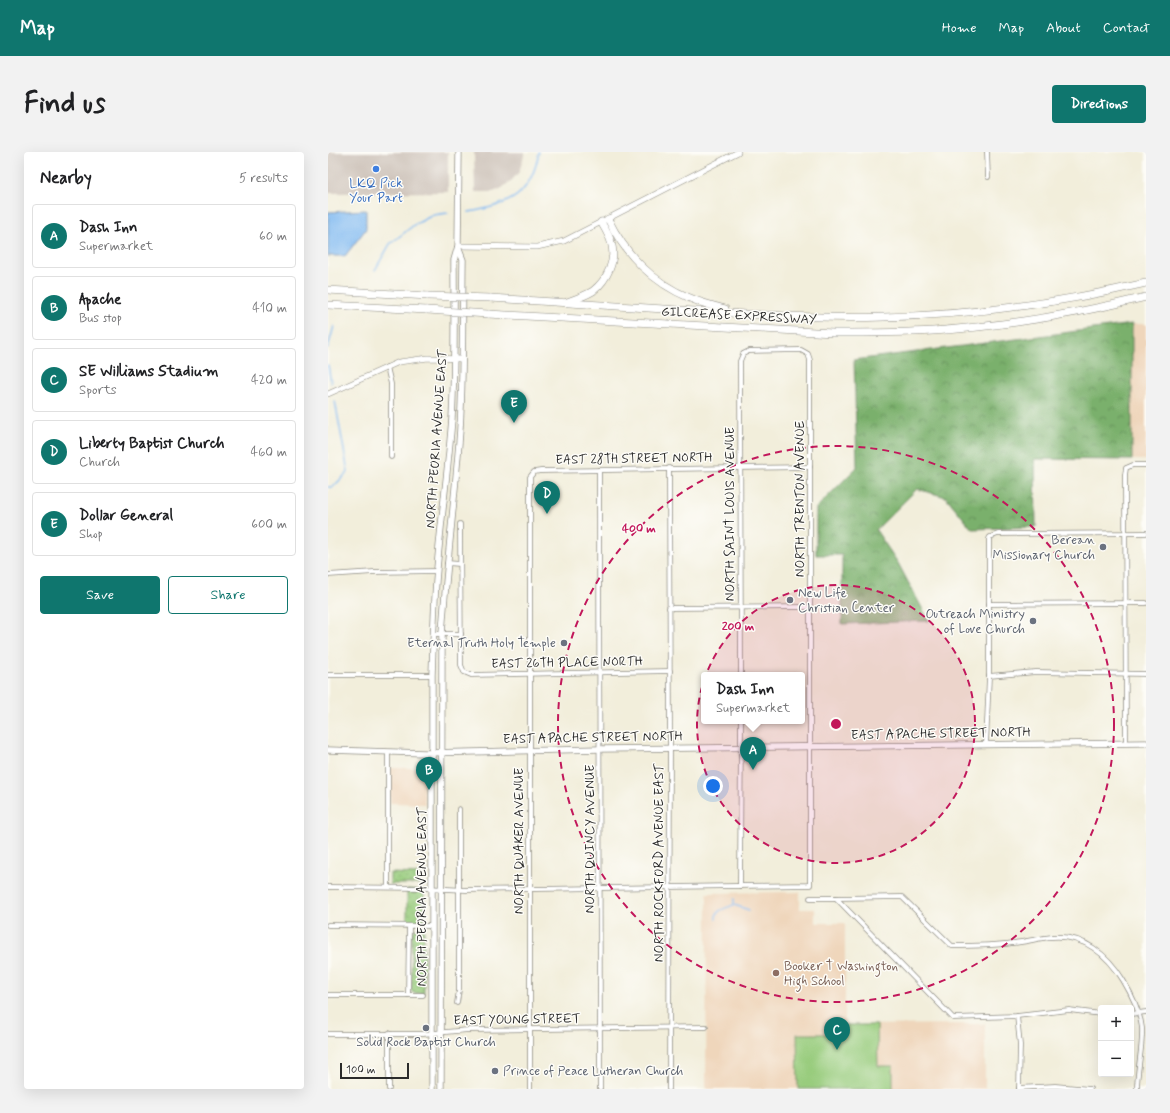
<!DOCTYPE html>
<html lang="en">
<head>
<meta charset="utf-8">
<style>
  body { margin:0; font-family:Mynerve,sans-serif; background:#f2f2f2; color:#202124 }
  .controls { position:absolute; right:12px; bottom:12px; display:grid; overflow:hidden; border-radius:4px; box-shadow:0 4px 16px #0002 }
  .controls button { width:36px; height:36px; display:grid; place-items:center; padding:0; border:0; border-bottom:1px solid #e0e0e0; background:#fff; color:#202124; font:20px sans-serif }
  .scale { position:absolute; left:12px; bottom:10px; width:69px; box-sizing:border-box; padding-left:4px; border:2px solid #2b2b2b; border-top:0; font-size:11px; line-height:14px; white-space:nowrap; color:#2b2b2b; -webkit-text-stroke:3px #fdfcf7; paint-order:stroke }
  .you { position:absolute; left:385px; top:634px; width:14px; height:14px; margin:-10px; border:3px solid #fff; border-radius:50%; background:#1a73e8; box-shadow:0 0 0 6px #1a73e833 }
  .badge { display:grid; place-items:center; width:26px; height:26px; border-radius:50%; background:#0f766e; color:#fff; font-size:13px; font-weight:700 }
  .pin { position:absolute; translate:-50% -33px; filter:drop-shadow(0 1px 2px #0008) }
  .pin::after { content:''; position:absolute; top:21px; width:14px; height:12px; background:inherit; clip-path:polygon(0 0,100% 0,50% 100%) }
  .popup { position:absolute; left:373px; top:520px; width:104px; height:52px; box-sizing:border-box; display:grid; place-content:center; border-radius:4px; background:#fff; filter:drop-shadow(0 1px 3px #0005); font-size:13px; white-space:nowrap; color:#757577 }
  .popup b { font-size:15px; color:#202124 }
  .popup::after { content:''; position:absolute; left:50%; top:100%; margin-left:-8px; border:8px solid transparent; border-top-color:#fff }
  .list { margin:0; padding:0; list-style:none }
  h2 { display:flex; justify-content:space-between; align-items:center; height:52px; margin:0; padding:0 16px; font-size:17px }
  h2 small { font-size:13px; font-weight:400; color:#757577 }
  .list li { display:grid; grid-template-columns:26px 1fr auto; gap:12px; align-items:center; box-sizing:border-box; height:64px; margin:0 8px 8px; padding:0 8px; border:1px solid #e0e0e0; border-radius:4px }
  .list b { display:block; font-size:15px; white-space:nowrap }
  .list p { margin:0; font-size:13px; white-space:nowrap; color:#757577 }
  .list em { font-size:13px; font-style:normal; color:#757577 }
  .actions { display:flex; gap:8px; padding:12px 16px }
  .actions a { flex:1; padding:9px 0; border:1px solid #0f766e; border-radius:4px; text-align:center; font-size:14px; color:#0f766e }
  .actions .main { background:#0f766e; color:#fff }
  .map { position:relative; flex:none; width:818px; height:937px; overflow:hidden; border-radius:4px }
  header { display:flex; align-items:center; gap:24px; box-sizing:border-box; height:56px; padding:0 20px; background:#0f766e; color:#fff }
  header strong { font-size:19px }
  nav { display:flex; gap:22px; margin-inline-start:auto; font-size:14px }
  .intro { display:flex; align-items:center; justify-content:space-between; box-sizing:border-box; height:96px; padding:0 24px }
  h1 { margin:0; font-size:28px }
  .button { padding:10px 18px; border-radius:4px; background:#0f766e; color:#fff; font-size:14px; font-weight:700 }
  main { display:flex; gap:24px; padding:0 24px }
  aside { flex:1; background:#fff; border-radius:4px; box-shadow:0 4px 16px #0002 }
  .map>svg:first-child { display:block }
  .built { fill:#efd6bb }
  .industrial { fill:#cdc2b9 }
  .grass { fill:url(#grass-dots); stroke:#627c54 }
  .forest { fill:url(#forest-crowns); stroke:#526e4c }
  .garden { fill:#98cc7d; stroke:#627c54 }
  .water { fill:#80b9f1; stroke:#56728e }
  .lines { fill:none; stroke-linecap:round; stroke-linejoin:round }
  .stream { stroke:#80b9f1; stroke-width:1.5 }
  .minor-casing { stroke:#8e8c83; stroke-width:5.5 }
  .tertiary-casing { stroke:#8e8c83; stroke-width:6 }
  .secondary-casing { stroke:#8e8c83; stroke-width:7 }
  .motorway-casing { stroke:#8e8c83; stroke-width:8 }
  .minor { stroke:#fff; stroke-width:4 }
  .tertiary { stroke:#fff; stroke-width:5 }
  .secondary { stroke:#fff; stroke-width:5.5 }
  .motorway { stroke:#fff; stroke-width:7 }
  .motorway-bridge-casing { stroke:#8e8c83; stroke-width:8; stroke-linecap:butt }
  .motorway-bridge { stroke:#fff; stroke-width:7 }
  .ring { fill:none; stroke:#c2185b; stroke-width:2; stroke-dasharray:7 5 }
  .shop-dot { fill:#3f7fe0; stroke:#fdfcf7; stroke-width:1.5 }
  .worship-dot { fill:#6b7280; stroke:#fdfcf7; stroke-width:1.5 }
  .education-dot { fill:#8d6e63; stroke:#fdfcf7; stroke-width:1.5 }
  .labels { text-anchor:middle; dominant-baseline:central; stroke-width:3; stroke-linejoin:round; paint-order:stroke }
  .shop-label { font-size:13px; fill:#366cbe; stroke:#fdfcf7 }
  .street-label { font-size:13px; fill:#2b2b2b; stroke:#fdfcf7 }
  .worship-label { font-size:13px; fill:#5b616d; stroke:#fdfcf7; text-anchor:end }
  .education-label { font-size:13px; fill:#785e54; stroke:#fdfcf7; text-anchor:start }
  .centre { fill:#c2185b; stroke:#fdfcf7; stroke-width:2 }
  .ring-label { font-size:12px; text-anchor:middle; font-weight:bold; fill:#c2185b; stroke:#fdfcf7; stroke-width:3; stroke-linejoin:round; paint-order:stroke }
</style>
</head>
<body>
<header>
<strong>Map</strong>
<nav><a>Home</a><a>Map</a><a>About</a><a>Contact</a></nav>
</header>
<div class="intro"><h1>Find us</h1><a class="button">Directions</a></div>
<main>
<aside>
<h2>Nearby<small>5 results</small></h2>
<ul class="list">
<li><span class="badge">A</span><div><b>Dash Inn</b><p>Supermarket</p></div><em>60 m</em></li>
<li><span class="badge">B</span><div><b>Apache</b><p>Bus stop</p></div><em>410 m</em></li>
<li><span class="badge">C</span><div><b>SE Williams Stadium</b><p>Sports</p></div><em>420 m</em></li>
<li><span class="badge">D</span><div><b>Liberty Baptist Church</b><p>Church</p></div><em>460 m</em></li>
<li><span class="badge">E</span><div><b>Dollar General</b><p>Shop</p></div><em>600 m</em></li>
</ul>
<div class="actions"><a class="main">Save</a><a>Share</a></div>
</aside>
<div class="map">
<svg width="818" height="937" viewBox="0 0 818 937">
  <defs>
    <pattern id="grass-dots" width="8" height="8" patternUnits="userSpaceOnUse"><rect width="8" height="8" fill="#98cc7d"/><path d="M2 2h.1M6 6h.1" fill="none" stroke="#83af6c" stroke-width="1.8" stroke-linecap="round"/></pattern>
    <pattern id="forest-crowns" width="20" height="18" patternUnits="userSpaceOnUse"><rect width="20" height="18" fill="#7ab06c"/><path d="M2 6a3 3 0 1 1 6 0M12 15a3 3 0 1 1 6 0" fill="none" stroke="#648f59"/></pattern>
  </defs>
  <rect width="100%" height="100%" fill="#fdfcf7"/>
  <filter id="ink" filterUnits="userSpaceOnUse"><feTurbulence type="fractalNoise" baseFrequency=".025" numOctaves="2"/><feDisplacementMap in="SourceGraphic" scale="8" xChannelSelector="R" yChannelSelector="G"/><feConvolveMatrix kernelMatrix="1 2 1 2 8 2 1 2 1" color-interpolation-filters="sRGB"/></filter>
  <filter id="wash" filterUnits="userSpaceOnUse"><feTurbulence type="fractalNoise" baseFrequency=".012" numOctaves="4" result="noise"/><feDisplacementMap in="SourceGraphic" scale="16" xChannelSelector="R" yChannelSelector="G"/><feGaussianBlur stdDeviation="0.9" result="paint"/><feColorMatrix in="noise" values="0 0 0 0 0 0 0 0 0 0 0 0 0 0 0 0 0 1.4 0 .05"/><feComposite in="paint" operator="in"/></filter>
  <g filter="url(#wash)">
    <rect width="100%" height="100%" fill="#f2eedb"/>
    <g class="built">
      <rect x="804" y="172" width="14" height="136"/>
      <path d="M62,616h33l4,2 -2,15h-2l2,19 -35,-1z"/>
      <path d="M472,740v17h15v12l2,2h28v102l140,-1v65h-279l1,-196z"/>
    </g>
    <g class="industrial">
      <path d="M0,0h120v40l-120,1z"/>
      <path d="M146,0h51l-6,20 -7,8 -10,8 -9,4h-18z"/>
    </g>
    <g class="grass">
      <path d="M62,721l30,1v10h-30z"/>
      <path d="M79,737l17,1v33h-17z"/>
      <path d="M87,777h9v64h-11l-2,-2 1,-57z"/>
    </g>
    <path class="forest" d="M804,172v136l-97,-1 1,68 -64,2 -26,-32 -29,-8 -41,41 22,33 31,58 -87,3v-69h-26v-47l41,-41 -3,-107z"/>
    <path class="garden" d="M517,873h32l1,41h15v23h-95l-1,-55h29l6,-3h13z"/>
    <path class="water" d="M38,58v19l-21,27h-17v-44z"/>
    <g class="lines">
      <g class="stream">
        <path d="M141,60c41,-7 62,-16 70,-60"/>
        <path d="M47,118l15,-26 24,-19 19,-10 15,-2"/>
        <path d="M0,196l6,-22"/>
        <path d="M0,213l3,18"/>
        <path d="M0,335h5l15,-15 -13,-71"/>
        <path d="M406,753l15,5"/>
        <path d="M388,767c-1,-9 10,-11 18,-14v-6"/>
      </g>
    </g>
  </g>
  <g filter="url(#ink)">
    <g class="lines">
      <g class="minor-casing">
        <g id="minor">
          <path d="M659,0l1,25"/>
          <path d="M59,215l4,17v73"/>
          <path d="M341,316l1,272 -1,349"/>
          <path d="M271,318l1,619"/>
          <path d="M132,372l1,141 3,7 7,3 199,-4"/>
          <path d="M119,411l13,1"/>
          <path d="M0,423l46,-3 63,-1"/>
          <path d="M661,452l157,-1"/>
          <path d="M341,456l141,-1"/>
          <path d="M105,482h28"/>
          <path d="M0,523h104"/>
          <path d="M661,524l47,-4 110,2"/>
          <path d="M798,591l-1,-268 1,-7 7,-3h13"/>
          <path d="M658,593l3,-69v-137l1,-2 8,-3 148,-1"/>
          <path d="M60,600v135"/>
          <path d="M412,734l1,-165"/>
          <path d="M0,735l98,1 40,2 344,-5v-525l-2,-6 -7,-4 -52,1 -6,3 -3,7 1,314"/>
          <path d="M482,746h26l117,120 64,-2 52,-6 32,4"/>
          <path d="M508,746l66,-1 50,49c20,0 41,0 61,-3 13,-1 26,-5 39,-6 31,-3 56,18 71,43 9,15 17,31 19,48 1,20 -5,41 -5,61"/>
          <path d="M0,773l104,1"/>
          <path d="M0,843h95"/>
          <path d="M80,843l1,-69"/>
          <path d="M129,851l2,-13v-181"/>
          <path d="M803,862l15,-2"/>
          <path d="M689,864l3,29 -1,44"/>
          <path d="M0,882h95l45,-4 238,-3"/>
          <path d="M691,936l36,-2 35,3"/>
          <path d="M61,937v-56"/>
          <path d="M202,937v-612l4,-5 7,-1 269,-4"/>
        </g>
      </g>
      <g class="tertiary-casing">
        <g id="tertiary">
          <path d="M130,94l79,1 27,-6 174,-89"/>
          <path d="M0,242l71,-32 29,-4 34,1"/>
        </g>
      </g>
      <g class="secondary-casing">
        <g id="secondary">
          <path d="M0,598l97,3 175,-4 546,-6"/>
          <path d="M104,937v-414c1,-31 2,-63 4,-94 4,-54 12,-109 16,-163 3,-53 2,-105 2,-158l4,-14 1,-94"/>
          <path d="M113,937l1,-455c4,-64 12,-128 17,-191 5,-61 3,-122 4,-183l-5,-13"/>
        </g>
      </g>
      <g class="motorway-casing">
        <g id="motorway">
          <path d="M280,67c17,35 45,64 82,79 11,5 23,8 35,11"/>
          <path d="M0,138l100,6"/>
          <path d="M162,146c73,5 147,9 221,14 58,3 115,7 173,5 88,-2 176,-14 262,-34"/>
          <path d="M239,150c9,-3 18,-6 26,-11 14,-11 24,-31 18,-49 -2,-7 -6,-13 -10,-20"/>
          <path d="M0,153l99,5"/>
          <path d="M160,162l345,19c34,0 67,0 100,-2 72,-5 143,-17 213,-34"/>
        </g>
      </g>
      <use href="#minor" class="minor"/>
      <use href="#tertiary" class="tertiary"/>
      <use href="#secondary" class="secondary"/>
      <use href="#motorway" class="motorway"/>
      <g class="motorway-bridge-casing">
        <g id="motorway-bridge">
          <path d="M100,144l62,2"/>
          <path d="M99,158l61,4"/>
        </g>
      </g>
      <use href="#motorway-bridge" class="motorway-bridge"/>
    </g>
  </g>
  <circle cx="508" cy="572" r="139" fill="#c2185b" fill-opacity=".12"/>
  <g class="ring">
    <circle cx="508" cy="572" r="139"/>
    <circle cx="508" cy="572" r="278"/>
  </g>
  <circle class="shop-dot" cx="48" cy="17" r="4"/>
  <g class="worship-dot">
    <circle cx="775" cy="395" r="4"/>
    <circle cx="462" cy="448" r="4"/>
    <circle cx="705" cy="469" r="4"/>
    <circle cx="236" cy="491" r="4"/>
    <circle cx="98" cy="876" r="4"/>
    <circle cx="167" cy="919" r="4"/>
  </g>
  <circle class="education-dot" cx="448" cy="821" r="4"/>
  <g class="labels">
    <g class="shop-label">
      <text x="48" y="31">LKQ Pick<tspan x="48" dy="15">Your Part</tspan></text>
    </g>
    <g class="street-label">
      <text transform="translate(411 164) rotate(3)">GILCREASE EXPRESSWAY</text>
      <text transform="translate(109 287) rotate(-86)">NORTH PEORIA AVENUE EAST</text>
      <text transform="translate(306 307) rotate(-1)">EAST 28TH STREET NORTH</text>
      <text transform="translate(472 347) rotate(-90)">NORTH TRENTON AVENUE</text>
      <text transform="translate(402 362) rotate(-90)">NORTH SAINT LOUIS AVENUE</text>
      <text transform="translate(239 511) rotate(-1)">EAST 26TH PLACE NORTH</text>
      <text transform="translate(613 582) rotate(-1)">EAST APACHE STREET NORTH</text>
      <text transform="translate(265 586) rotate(-1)">EAST APACHE STREET NORTH</text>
      <text transform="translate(262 687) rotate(-90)">NORTH QUINCY AVENUE</text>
      <text transform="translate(191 689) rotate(-90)">NORTH QUAKER AVENUE</text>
      <text transform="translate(331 711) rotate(-90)">NORTH ROCKFORD AVENUE EAST</text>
      <text transform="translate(94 745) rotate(-90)">NORTH PEORIA AVENUE EAST</text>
      <text transform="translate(189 868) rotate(-1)">EAST YOUNG STREET</text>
    </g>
    <g class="worship-label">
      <text x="767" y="388">Berean<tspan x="767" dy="15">Missionary Church</tspan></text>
      <text x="470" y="441" text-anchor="start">New Life<tspan x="470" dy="15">Christian Center</tspan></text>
      <text x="697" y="462">Outreach Ministry<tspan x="697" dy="15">of Love Church</tspan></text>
      <text x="228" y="491">Eternal Truth Holy Temple</text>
      <text x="98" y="890" text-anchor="middle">Solid Rock Baptist Church</text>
      <text x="175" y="919" text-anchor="start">Prince of Peace Lutheran Church</text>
    </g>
    <g class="education-label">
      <text x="456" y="814">Booker T Washington<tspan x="456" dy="15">High School</tspan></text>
    </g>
  </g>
  <circle cx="508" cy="572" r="6" class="centre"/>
  <g class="ring-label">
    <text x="311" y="380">400 m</text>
    <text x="410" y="478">200 m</text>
  </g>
</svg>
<div class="controls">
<button>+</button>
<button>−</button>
</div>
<div class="scale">100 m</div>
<div class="you"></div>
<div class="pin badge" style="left:425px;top:618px">A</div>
<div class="popup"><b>Dash Inn</b>Supermarket</div>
<div class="pin badge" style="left:101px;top:638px">B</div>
<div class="pin badge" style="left:509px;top:898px">C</div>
<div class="pin badge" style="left:219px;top:362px">D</div>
<div class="pin badge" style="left:186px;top:271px">E</div>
</div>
</main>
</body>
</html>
